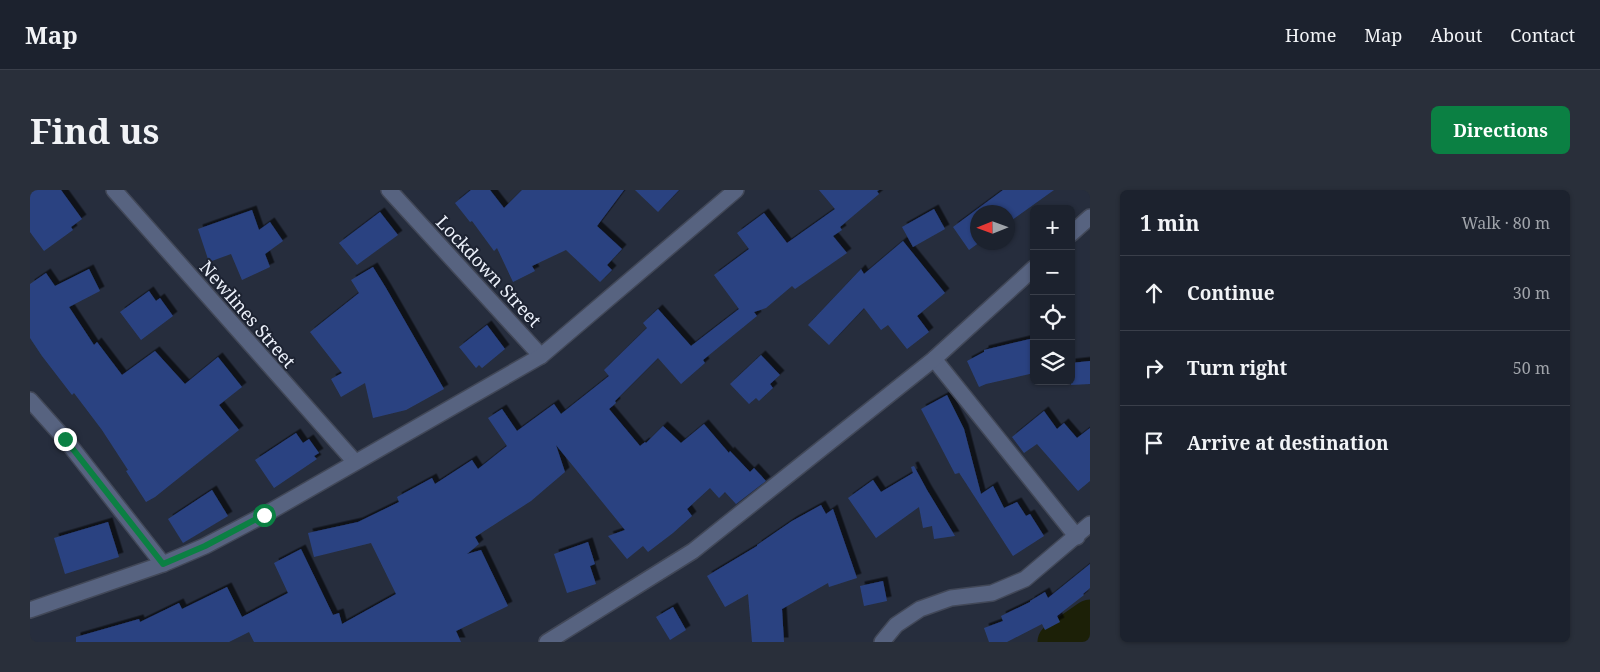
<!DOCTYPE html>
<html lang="en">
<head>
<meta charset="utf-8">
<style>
  body { margin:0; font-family:"Noto Serif",serif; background:#292f3a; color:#f1f3f6 }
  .controls { position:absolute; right:15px; top:15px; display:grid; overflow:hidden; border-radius:8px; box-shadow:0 1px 4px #0004 }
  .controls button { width:45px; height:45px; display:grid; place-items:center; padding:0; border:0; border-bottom:1px solid #3a3f4a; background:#1c222e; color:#f1f3f6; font:25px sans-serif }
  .compass { position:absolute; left:940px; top:15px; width:45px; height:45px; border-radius:50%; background:#1c222e; box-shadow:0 1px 4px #0004; rotate:269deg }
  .stop { position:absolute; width:15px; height:15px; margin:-11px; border:4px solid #0b8043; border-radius:50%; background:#fff }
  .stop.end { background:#0b8043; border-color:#fff; box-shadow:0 1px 5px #0008 }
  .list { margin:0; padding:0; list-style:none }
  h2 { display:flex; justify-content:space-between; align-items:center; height:65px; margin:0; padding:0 20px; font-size:21px }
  h2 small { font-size:16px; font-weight:400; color:#a0a4aa }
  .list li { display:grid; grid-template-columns:32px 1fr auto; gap:15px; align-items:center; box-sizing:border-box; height:75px; padding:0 20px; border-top:1px solid #3a3f4a }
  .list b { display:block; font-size:19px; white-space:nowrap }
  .list em { font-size:16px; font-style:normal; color:#a0a4aa }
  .icon { flex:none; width:28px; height:28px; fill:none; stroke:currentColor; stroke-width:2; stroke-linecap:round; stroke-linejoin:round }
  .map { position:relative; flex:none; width:1060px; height:452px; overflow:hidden; border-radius:8px }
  header { display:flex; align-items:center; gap:30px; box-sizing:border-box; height:70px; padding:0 25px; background:#1c222e; border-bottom:1px solid #3a3f4a }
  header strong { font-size:24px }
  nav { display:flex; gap:28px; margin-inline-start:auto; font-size:18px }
  .intro { display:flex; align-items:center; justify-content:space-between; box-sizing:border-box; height:120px; padding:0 30px }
  h1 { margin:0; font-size:35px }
  .button { padding:12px 22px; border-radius:8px; background:#0b8043; color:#fff; font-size:18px; font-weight:700 }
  main { display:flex; gap:30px; padding:0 30px }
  aside { flex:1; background:#1c222e; border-radius:8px; box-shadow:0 1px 4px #0004 }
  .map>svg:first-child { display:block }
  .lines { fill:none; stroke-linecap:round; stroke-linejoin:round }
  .river { stroke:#1c2007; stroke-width:39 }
  .building { fill:#2b4381; filter:url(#shadow) }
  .minor-casing { stroke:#424858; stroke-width:18 }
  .minor { stroke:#576380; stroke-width:15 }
  .route { stroke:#0b8043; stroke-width:6 }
  .labels { text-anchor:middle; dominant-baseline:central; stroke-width:4; stroke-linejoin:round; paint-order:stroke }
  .street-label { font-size:18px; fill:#ecf1fb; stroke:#1d2332 }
</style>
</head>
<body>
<header>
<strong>Map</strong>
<nav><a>Home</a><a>Map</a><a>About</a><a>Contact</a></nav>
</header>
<div class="intro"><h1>Find us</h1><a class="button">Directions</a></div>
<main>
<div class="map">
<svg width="1060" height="452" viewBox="0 0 1060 452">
  <defs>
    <filter id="shadow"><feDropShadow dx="4.5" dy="-4.5" stdDeviation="0" flood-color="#0009"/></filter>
  </defs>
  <rect width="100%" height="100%" fill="#262d3d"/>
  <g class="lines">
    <path class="river" d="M1027,452l33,-23"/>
  </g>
  <g class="building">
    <path d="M0,0h31l21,29 -11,8 2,3 -29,21 -14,-19z"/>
    <path d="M441,0h19l14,18 18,-18h102l-27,36 25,23 -15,16 5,5 -12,12 -34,-32 -34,16 3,5 -22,11 -16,-34 -3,3 -22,-30 -2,1 -15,-19z"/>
    <path d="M605,0h44l-21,22z"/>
    <path d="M789,0h60l-2,1 2,3 -39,33 2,3 -9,6 14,17 -52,36 -3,-3 -26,22 -12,4 3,4 -54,44 2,3 -24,21 -23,-26 -43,43 1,2 -7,6 31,37 5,-4 1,1 17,-17 18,17 23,-19 25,29 1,-2 20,21 4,-4 12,13 -30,23 -11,-12 -6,6 -9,-10 -23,21 5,7 -19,17 -25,19 -5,-6 -16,13 -19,-23 17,-6 -69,-85 9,27 -34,29 -56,36 4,7 -12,10 14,-4 27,56 -52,25 5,11h-207l-5,-10 -20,10h-153v-5l63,-18 1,3 39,-19 3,6 45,-22 15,30 46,-24 -14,-30 27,-14 32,66 6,-2 3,11 54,-30 -25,-51 -57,14 -6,-24 50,-11 41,-20 -2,-5 35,-19 3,6 37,-24 6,9 29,-23 -19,-28 14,-9 15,22 37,-27 7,10 48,-38 -5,-6 43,-42 -4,-5 15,-14 33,37 48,-37 -25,-34 35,-26 -12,-16 27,-20 23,30 48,-34z"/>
    <path d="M973,0h51l-46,33v-11h-30v30h2l-11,8 -16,-23z"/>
    <path d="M904,19l11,20 -32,18 -11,-20z"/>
    <path d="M222,20l7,20 11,-8 13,19 -18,13 5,13 -28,13 -11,-26 -22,8 -11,-33z"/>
    <path d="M350,22l18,23 -41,30 -18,-22z"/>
    <path d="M873,51l42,52 -28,23 12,16 -22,17 -19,-24 -7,5 -17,-22 -35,37 -21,-20 53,-56 3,5z"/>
    <path d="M343,77l13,21 58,101 -38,21 -33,8 -8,-35 -24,14 -10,-18 11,-6 -32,-41 49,-39 -8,-13z"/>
    <path d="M59,79l11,22 -31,16 25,38 3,-3 25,33 33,-24 30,33 33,-27 24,30 -23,18 20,25 -84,67 -9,5 -20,-31 2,-1 -26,-40 -28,-37 -2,2 -30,-39 -12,-18v-54l16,-11 9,13z"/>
    <path d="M119,101l7,10 4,-3 13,18 -32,24 -21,-28z"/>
    <path d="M457,135l18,24 -23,19 -3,-3 -3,3 -17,-21z"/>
    <path d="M1004,148v35l-48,11 -7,3 -12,-26 17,-9v-2z"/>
    <path d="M731,165l19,20 -10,9 3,4 -14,13 -3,-3 -7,6 -19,-20z"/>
    <path d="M1060,171v23l-19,1v-22z"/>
    <path d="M917,205l17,34 17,65 12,-8 11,22 13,-6 9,14 4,-2 14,22 -31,20 -55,-85 1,2 -4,1 -34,-65z"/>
    <path d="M1014,221l13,18 7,-6 13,15 13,-10v53l-12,10 -41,-47 -13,9 -12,-16z"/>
    <path d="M266,243l7,10 6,-4 10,14 -5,3 3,3 -43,29 -19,-28z"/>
    <path d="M884,276l13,24 28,46 -21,3 -2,-13 -9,2 -4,-21 -43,31 -28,-40 25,-18 8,12 32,-19 -2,-6z"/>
    <path d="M182,300l16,26 -45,27 -15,-24z"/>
    <path d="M791,315l5,9 7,-5 24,69 -28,9 -1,-4 -46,26 2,33h-32l-4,-48 -23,13 -18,-31 50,-30v-1l35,-24z"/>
    <path d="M78,332l11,35 -54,17 -11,-36z"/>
    <path d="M558,352l7,22 -5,2 6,18 -29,9 -13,-39z"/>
    <path d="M1060,374v24l-7,6 1,1 -27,21 3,6 -15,8 -3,-6 -35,18h-18l-5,-14 19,-7 -2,-5 29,-14v-1l15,-9 3,6z"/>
    <path d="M853,391l4,20 -23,5 -4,-20z"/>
    <path d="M643,417l13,23 -16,10 -14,-23z"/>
  </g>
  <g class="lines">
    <g class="minor-casing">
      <g id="minor">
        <path d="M84,0l241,272"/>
        <path d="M359,0l152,166"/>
        <path d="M1041,44l19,-17"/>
        <path d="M904,169l143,178"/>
        <path d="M0,210l35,39 98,125"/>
        <path d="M0,420l133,-46 42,-18 59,-31 277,-159 195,-166"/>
        <path d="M517,452l146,-91 241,-192 100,-91"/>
        <path d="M852,452l14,-17 24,-16 31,-11 41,-5 33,-14 65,-55"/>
      </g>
    </g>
    <use href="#minor" class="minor"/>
  </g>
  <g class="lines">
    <path class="route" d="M35,249l98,125 42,-18 59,-31"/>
  </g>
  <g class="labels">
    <g class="street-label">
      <text transform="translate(459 81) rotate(47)">Lockdown Street</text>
      <text transform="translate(218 124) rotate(49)">Newlines Street</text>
    </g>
  </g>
</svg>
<div class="controls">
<button>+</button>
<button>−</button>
<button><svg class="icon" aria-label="locate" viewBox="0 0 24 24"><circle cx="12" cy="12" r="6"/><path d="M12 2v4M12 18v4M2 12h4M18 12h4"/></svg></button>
<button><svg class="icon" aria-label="layers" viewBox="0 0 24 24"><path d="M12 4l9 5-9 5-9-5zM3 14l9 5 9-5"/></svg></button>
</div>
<svg class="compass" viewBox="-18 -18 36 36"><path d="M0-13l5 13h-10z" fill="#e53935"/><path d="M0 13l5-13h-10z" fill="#a0a4aa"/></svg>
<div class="stop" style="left:234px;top:325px"></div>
<div class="stop end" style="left:35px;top:249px"></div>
</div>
<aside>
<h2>1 min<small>Walk · 80 m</small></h2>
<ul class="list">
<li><svg class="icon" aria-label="ahead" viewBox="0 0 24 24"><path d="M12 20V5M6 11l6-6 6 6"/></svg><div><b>Continue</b></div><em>30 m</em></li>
<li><svg class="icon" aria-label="right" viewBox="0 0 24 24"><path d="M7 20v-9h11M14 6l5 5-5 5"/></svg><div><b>Turn right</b></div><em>50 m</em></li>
<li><svg class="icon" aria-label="arrive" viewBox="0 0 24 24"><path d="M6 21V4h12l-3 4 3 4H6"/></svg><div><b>Arrive at destination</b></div></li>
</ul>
</aside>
</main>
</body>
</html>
